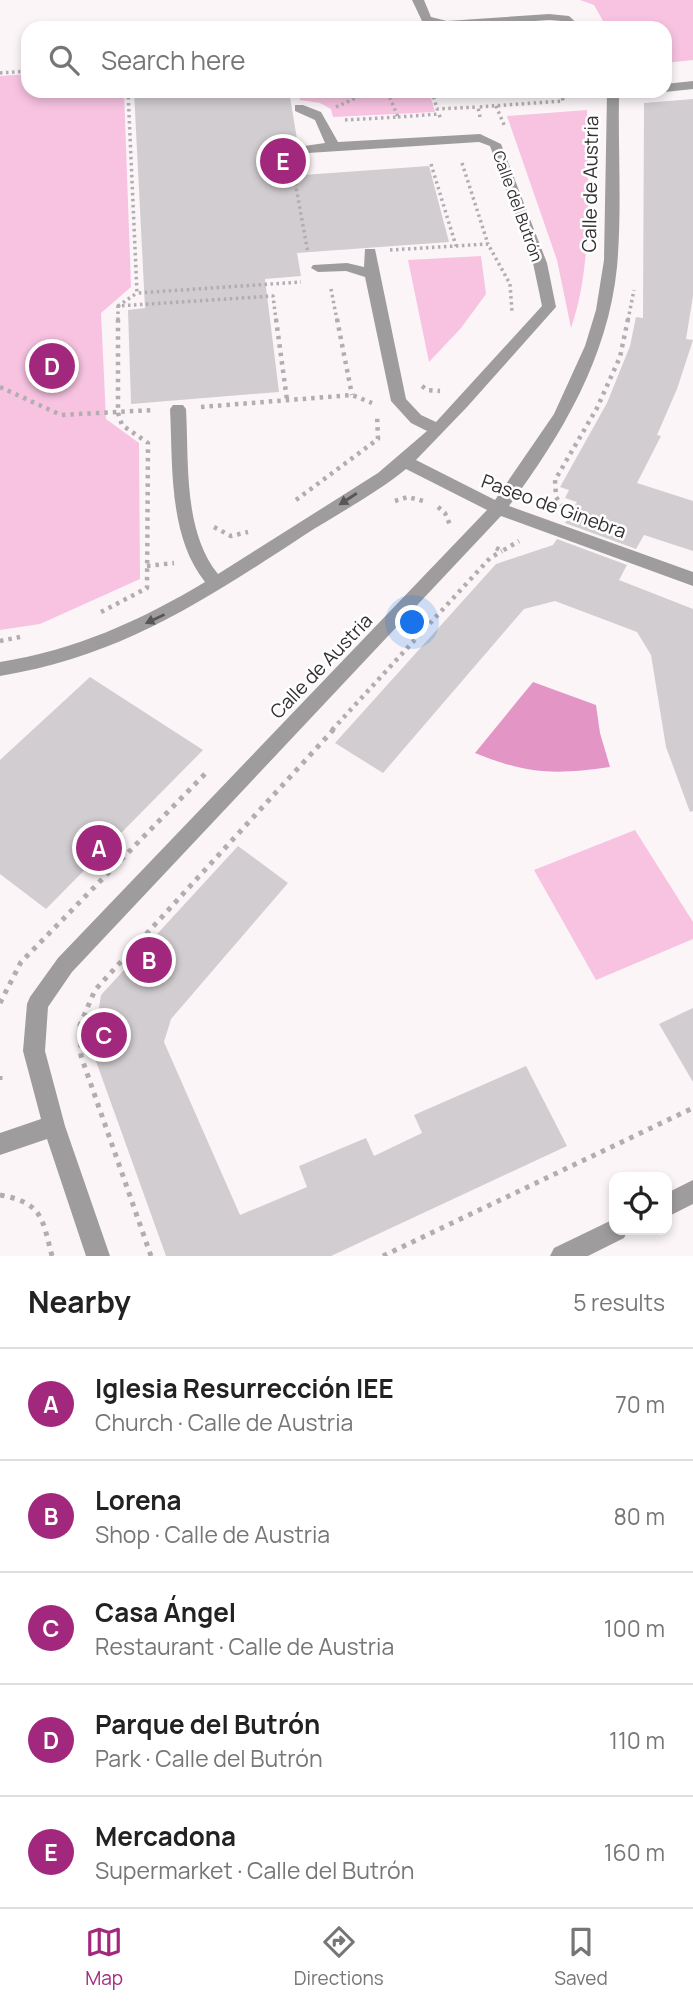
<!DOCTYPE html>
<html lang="en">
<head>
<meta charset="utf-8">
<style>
  body { margin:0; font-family:Manrope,sans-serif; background:#f6f6f6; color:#222 }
  .controls { position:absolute; right:21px; bottom:21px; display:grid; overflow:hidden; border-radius:14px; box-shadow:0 4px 10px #0003 }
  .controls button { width:63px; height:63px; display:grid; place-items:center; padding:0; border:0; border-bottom:2px solid #e0e0e0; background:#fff; color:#222; font:35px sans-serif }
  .you { position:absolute; left:413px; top:623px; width:24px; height:24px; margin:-18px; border:5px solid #fff; border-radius:50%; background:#1a73e8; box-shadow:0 0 0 10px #1a73e833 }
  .badge { display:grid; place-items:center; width:46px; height:46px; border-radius:50%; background:#a2287e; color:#fff; font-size:23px; font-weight:700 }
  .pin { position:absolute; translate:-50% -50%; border:4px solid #fff; box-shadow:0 2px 7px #0006 }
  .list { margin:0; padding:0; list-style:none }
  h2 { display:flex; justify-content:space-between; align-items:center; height:91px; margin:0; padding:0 28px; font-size:30px }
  h2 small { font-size:23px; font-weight:400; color:#767676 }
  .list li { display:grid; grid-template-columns:46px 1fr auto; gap:21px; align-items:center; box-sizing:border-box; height:112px; padding:0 28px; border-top:2px solid #e0e0e0 }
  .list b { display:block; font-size:26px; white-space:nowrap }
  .list p { margin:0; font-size:23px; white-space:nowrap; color:#767676 }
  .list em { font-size:23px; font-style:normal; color:#767676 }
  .icon { flex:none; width:38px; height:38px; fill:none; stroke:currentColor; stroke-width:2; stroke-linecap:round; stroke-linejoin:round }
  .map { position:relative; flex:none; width:693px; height:1256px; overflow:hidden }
  .search { position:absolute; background:#fff; box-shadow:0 4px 10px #0003; left:21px; right:21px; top:21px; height:77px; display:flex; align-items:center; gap:18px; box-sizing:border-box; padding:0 24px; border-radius:21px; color:#767676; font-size:26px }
  .sheet { height:651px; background:#fff }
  nav { display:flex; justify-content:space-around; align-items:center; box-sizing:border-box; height:98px; border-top:2px solid #e0e0e0; background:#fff; font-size:19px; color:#767676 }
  nav a { display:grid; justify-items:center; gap:4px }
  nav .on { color:#a2287e }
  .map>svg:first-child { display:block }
  .green { fill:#f7c3e1 }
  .water { fill:#e396c5 }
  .building { fill:#d2cdd0 }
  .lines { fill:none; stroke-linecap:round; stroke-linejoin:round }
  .path-far2 { stroke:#b2adb0; stroke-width:3.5; stroke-dasharray:2.5 3.5; stroke-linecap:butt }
  .path-far1 { stroke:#b2adb0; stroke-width:4.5; stroke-dasharray:3.5 5; stroke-linecap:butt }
  .path { stroke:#b2adb0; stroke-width:5; stroke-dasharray:4.5 6; stroke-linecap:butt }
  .minor { fill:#9f9c9e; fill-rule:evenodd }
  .oneway { fill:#585657 }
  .labels { text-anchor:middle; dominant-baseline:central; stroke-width:5; stroke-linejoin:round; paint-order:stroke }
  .far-street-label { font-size:16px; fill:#323031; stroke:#fff }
  .street-label { font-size:19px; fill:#323031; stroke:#fff }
</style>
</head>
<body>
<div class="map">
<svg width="693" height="1256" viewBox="0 0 693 1256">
  <rect width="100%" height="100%" fill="#fbf5f8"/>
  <g class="green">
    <path d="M580,0h113v60l-28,3v-35h-58l-13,-23z"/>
    <path d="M28,74v17h96l7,196 -30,26 5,106 33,24 1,136 -100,45 -40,6v-554z"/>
    <path d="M298,91h131l6,21 -102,5 -2,-8 -11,-6 -20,-3z"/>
    <path d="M587,110c0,69 7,152 -16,218l-14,-68 -50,-144z"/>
    <path d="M481,256l5,38 -25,34 -32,34 -21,-102z"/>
    <path d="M635,830l58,92v17l-97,41 -62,-110z"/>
  </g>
  <path class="water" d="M533,682l63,23 4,28 10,34c-56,8 -83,7 -135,-14z"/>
  <g class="building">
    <path d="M134,91h155l14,84 126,-9 20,76 -152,11 4,23 -36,3 14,113 -148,12 -3,-94 17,-2z"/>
    <path d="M693,99v197l-7,43 7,1 -16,49 -20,46 4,1 -24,47 56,18v50l-49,-16 -8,14 -71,-26 12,-21 -12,-4 4,-8 -9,-3 47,-84 23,-57 6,-29 7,1 1,-215z"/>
    <path d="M557,539l70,26 -8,15 74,29v202l-3,1 -24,-65 -15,-92 -14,-23 -82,-31 -31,8 -141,164 -48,-30 161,-179 57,-19z"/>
    <path d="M90,677l113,73 -157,159 -46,-35v-114z"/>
    <path d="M238,846l50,37 -117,136 -7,23 76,173 67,-28 -8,-21 67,-28 8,18 48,-23 -8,-18 112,-49 41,80 -236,110h-165l-74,-206 9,-55z"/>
    <path d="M693,1008v74l-34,-58z"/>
  </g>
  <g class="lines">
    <g class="path-far2">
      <path d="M0,73l28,-2"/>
      <path d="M128,91l9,202 164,-11"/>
      <path d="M432,91l5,18 41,-2"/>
      <path d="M496,106l9,21"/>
      <path d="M336,107l22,-10 1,-6"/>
      <path d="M398,117l41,-3 2,6"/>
      <path d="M480,117l-2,-10 85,-6 -1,-7 28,-3"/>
      <path d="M345,120l53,-3 -8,-19 -11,-7"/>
      <path d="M462,163l26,81"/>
      <path d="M431,164l25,82"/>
      <path d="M292,165l16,88"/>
      <path d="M390,250l98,-6 22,40 2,28"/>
      <path d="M331,289l6,31"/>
      <path d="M118,306l19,-13"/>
      <path d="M118,320v-14l155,-10 3,24"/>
      <path d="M628,320l6,-30"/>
    </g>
    <g class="path-far1">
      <path d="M276,319l11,81"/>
      <path d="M337,319l15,76"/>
      <path d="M422,386l5,4 13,1"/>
      <path d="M0,387l61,28 93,-5"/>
      <path d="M201,407l151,-12 20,8"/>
      <path d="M296,500l82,-61 -1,-25"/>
      <path d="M395,501l13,-4 19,5"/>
      <path d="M438,507l7,6 5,12"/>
      <path d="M563,507l-7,-10 -1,-17 42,-72 23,-51 8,-38"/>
      <path d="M214,527l17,9 17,-4"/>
      <path d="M496,548l6,3 17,-10"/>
      <path d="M147,566l27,-3"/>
      <path d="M101,612l46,-24 1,-145 -26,-18 -4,-12v-94"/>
      <path d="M0,641l20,-4"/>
      <path d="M332,730l158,-172 12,-7"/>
    </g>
    <g class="path">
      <path d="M107,858l10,6"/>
      <path d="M0,1003l21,-41 184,-188"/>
      <path d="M0,1076v4"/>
      <path d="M0,1195c43,8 42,23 52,61"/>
      <path d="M151,1256l-70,-200 -1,-31 15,-35 239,-261"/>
      <path d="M383,1256l310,-148"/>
    </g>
    <g class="minor">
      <path d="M412,0h12l7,17 16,4 102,-7 20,2 13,12h-13l-7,-7 -13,-1 -102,7 -25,-6z"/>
      <path d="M693,81v8l-28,3 -3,-1h3v-7z"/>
      <path d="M610,91h33l-24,6c-1,56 3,114 -2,170 -9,90 -55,168 -108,239l184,66v14l-192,-70 -429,456 -24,35 -3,44 20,75 45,130h-24l-39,-117 -47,16v-22l41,-14 -18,-68 4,-47 3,-7 28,-39 429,-448 -81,-41c-32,26 -69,45 -103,67 -99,65 -184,121 -303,140v-14c75,-12 140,-41 205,-80 -37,-47 -32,-116 -35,-173l3,-4h10l3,4c3,53 -3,122 32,165l160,-101 49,-42 -16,-8 -20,-22 -26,-124 -19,-6 -28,1 -7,-4 2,-3 34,-2 17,4 1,-18h10l31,150 15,16 15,7 106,-116 -9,-43 -43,-117 -11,-4 -171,11 -4,-1v-6l21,-3 -10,-23 -20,-9v-6h8l18,7 17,30 142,-8 21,10 46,119 9,44 -89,100 -51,53 79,40 59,-86 31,-68 11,-36 8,-50 3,-166z"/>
      <path d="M693,1180v24l-26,13v-24z"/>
      <path d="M614,1219v11h14l-4,8 -36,18h-38l4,-8z"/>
    </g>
  </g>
  <defs><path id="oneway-solid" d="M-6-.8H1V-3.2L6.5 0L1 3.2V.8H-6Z" transform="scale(1.75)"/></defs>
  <g class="oneway">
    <use href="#oneway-solid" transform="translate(348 499) rotate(147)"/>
    <use href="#oneway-solid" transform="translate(155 619) rotate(155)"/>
  </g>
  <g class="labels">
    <g class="far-street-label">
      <text transform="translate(518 206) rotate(70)">Calle del Butrón</text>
    </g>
    <g class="street-label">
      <text transform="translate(590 184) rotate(-89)">Calle de Austria</text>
      <text transform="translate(554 506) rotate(20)">Paseo de Ginebra</text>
      <text transform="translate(321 666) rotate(-46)">Calle de Austria</text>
    </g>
  </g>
</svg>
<div class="controls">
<button><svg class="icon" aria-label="locate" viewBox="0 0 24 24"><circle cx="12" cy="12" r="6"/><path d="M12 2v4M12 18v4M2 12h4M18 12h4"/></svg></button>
</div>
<div class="you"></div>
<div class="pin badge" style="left:99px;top:848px">A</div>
<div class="pin badge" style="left:149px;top:960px">B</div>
<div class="pin badge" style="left:104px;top:1035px">C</div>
<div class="pin badge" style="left:52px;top:366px">D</div>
<div class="pin badge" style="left:283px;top:161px">E</div>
<div class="search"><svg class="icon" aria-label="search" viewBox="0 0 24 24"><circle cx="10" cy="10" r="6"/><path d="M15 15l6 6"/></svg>Search here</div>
</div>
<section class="sheet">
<h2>Nearby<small>5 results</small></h2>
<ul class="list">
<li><span class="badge">A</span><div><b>Iglesia Resurrección IEE</b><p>Church · Calle de Austria</p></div><em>70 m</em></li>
<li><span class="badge">B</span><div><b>Lorena</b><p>Shop · Calle de Austria</p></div><em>80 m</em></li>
<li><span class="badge">C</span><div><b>Casa Ángel</b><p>Restaurant · Calle de Austria</p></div><em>100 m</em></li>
<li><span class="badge">D</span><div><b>Parque del Butrón</b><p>Park · Calle del Butrón</p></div><em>110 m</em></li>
<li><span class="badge">E</span><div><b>Mercadona</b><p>Supermarket · Calle del Butrón</p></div><em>160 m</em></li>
</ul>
</section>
<nav>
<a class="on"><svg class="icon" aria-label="map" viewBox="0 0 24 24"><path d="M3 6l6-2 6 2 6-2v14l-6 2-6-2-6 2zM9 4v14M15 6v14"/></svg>Map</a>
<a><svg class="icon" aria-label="directions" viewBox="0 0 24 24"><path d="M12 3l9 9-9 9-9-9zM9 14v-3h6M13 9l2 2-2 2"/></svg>Directions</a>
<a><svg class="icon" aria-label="saved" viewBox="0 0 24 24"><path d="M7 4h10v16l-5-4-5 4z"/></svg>Saved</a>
</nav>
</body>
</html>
